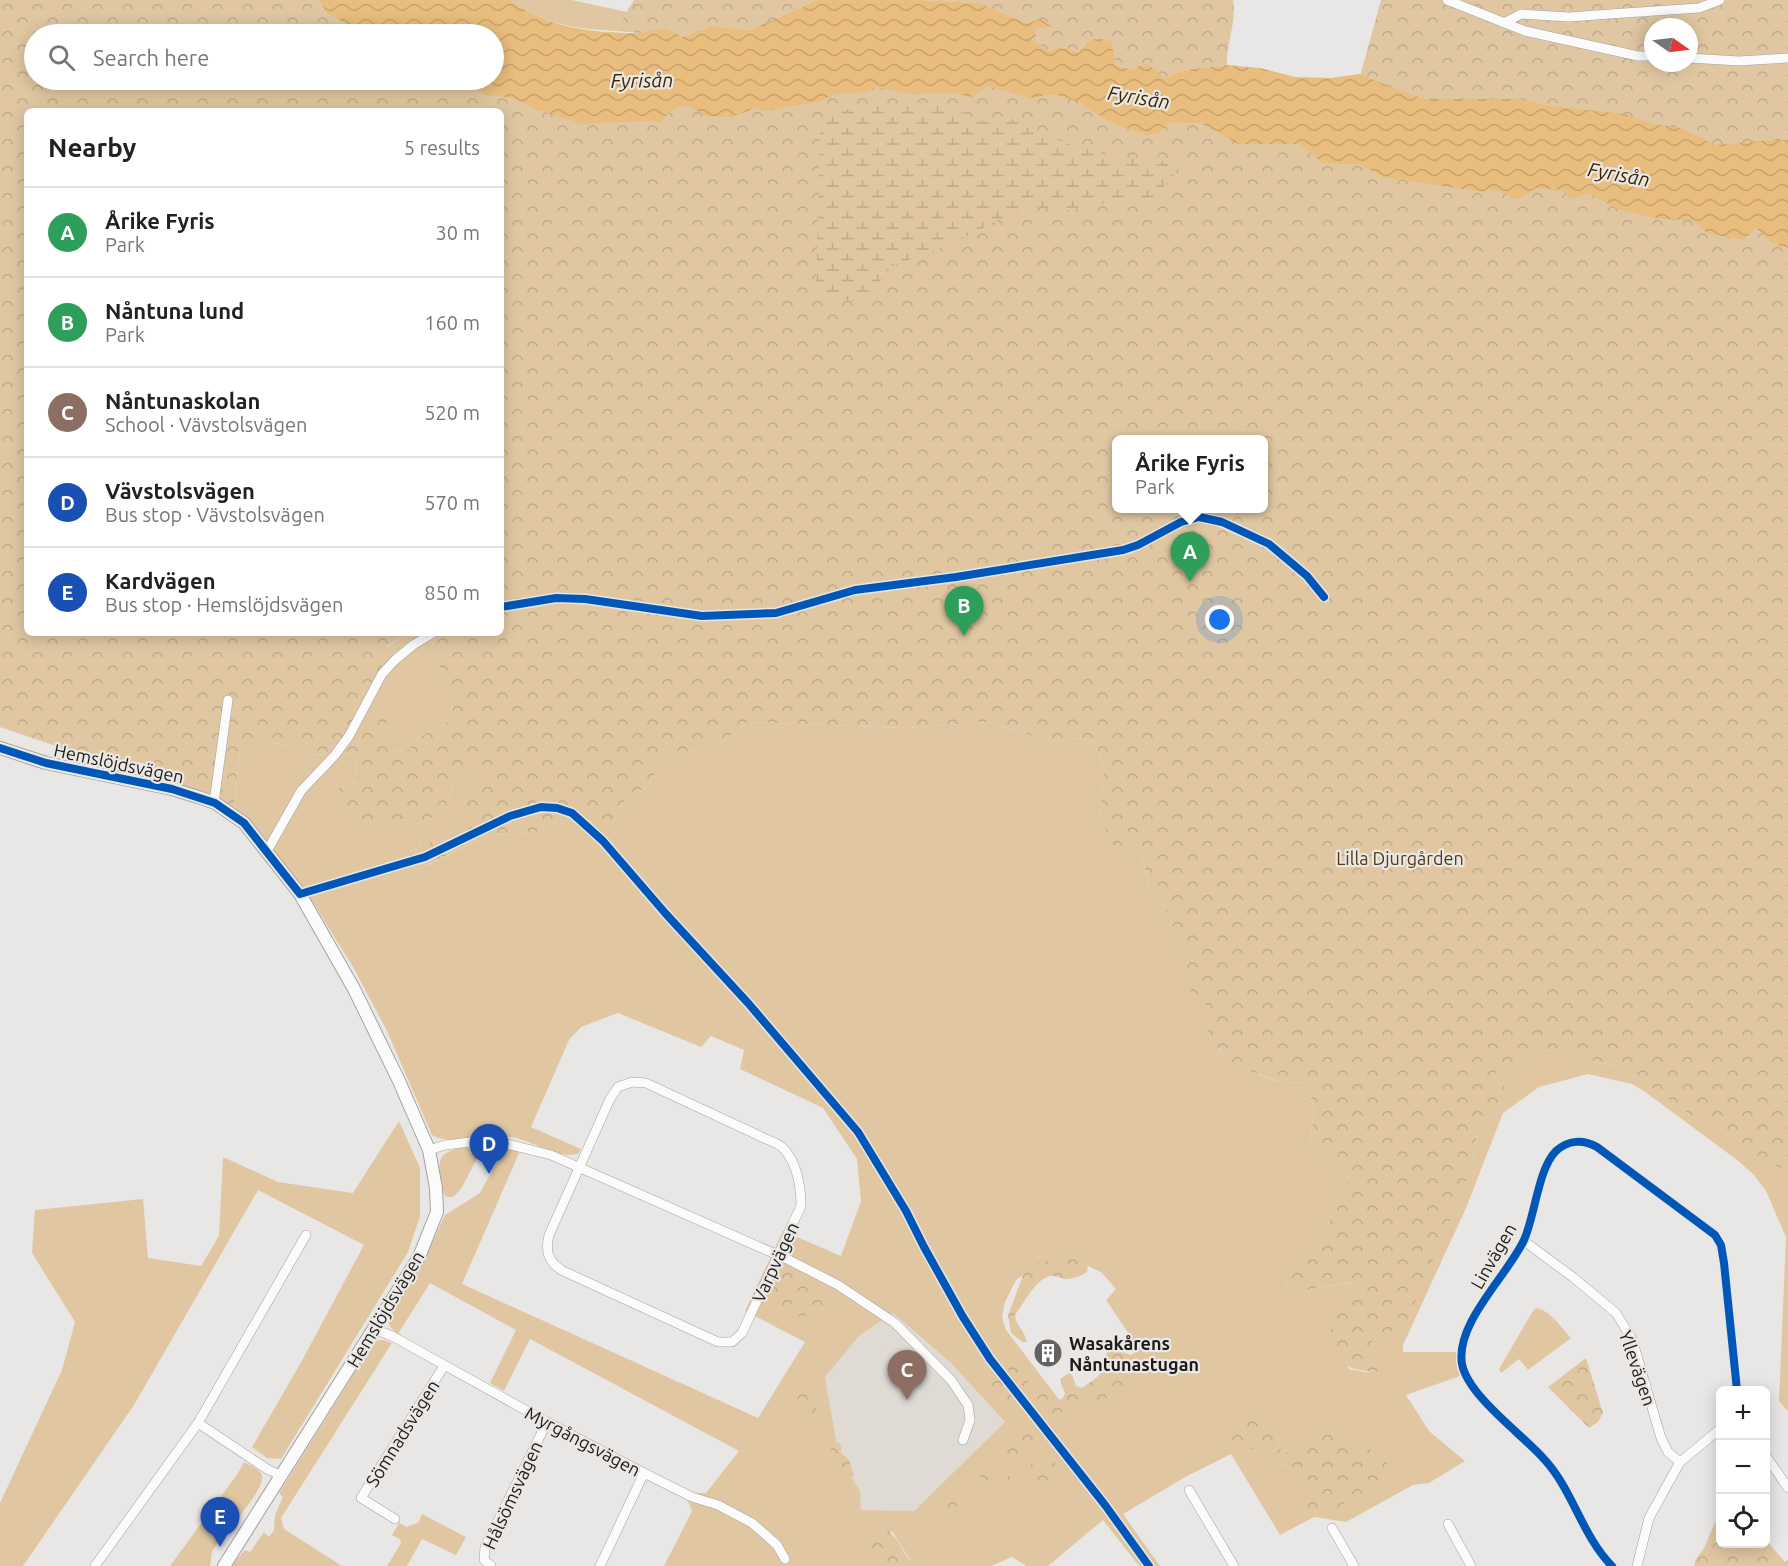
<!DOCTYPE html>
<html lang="en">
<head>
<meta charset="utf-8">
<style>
  body { margin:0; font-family:Ubuntu,sans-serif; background:#f6f6f6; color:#222 }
  .controls { position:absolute; right:18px; bottom:18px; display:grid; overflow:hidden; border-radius:9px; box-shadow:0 3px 15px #0003 }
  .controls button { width:54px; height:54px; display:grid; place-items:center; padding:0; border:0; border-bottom:2px solid #e0e0e0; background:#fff; color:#222; font:30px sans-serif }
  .compass { position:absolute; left:1644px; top:18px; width:54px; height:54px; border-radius:50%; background:#fff; box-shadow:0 3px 15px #0003; rotate:104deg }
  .you { position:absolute; left:1220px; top:620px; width:21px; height:21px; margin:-15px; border:4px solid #fff; border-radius:50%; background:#1a73e8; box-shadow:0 0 0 9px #1a73e833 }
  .badge { display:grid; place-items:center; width:39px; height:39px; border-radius:50%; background:#111827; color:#fff; font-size:20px; font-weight:700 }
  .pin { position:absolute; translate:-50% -50px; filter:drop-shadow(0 2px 3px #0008) }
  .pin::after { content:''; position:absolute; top:32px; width:21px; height:18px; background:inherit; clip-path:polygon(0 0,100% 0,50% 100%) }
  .popup { position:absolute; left:1112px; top:435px; width:156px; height:78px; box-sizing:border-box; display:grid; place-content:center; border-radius:9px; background:#fff; filter:drop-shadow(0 2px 4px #0005); font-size:20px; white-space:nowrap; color:#767676 }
  .popup b { font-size:22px; color:#222 }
  .popup::after { content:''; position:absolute; left:50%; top:100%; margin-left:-12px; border:12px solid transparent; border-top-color:#fff }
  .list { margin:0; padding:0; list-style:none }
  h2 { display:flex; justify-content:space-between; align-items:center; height:78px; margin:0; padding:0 24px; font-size:26px }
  h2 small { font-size:20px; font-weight:400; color:#767676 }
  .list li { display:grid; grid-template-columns:39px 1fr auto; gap:18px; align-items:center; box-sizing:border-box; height:90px; padding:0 24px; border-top:2px solid #e0e0e0 }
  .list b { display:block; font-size:22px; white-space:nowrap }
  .list p { margin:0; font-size:20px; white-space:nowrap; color:#767676 }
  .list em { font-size:20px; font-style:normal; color:#767676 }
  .icon { flex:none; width:33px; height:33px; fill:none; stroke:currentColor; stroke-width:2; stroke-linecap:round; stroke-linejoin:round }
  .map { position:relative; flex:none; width:1788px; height:1566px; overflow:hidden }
  .search { position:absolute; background:#fff; box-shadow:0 3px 15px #0003; left:24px; top:24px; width:480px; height:66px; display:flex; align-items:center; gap:15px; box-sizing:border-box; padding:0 21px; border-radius:33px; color:#767676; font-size:22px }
  .panel { position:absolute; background:#fff; box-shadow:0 3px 15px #0003; left:24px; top:108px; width:480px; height:528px; border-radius:9px }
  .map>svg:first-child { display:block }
  .built { fill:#dfdad4 }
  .green { fill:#e0c7a2; fill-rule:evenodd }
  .forest { fill:url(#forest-crowns); fill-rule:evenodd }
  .wetland { fill:url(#wetland-marsh) }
  .water { fill:url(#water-waves) }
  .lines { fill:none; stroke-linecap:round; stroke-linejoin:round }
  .minor-casing { stroke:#a2a1a0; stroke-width:10 }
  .tertiary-casing { stroke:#a2a1a0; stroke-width:14 }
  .minor { stroke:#fcfbfb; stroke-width:9 }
  .tertiary { stroke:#fcfbfb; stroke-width:12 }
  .cycleway-casing { stroke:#eae7e4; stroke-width:11 }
  .cycleway { stroke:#0057b8; stroke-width:8 }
  .labels { text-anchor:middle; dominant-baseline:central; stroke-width:4.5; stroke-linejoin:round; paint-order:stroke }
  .street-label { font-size:18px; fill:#1d1c1b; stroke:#eae7e4 }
  .park-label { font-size:18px; fill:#523a14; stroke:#eae7e4 }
  .poi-label { font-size:18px; font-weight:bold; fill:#1d1c1b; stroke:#eae7e4; text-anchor:start }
  .water-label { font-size:20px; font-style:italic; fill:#3c2500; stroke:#eae7e4 }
</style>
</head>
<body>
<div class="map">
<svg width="1788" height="1566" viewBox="0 0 1788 1566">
  <defs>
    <pattern id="forest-crowns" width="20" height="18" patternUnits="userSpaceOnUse" patternTransform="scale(1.5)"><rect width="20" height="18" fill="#e0c7a2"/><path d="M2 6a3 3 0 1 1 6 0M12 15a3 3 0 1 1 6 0" fill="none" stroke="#c0aa8b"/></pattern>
    <pattern id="wetland-marsh" width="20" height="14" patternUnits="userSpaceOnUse" patternTransform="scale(1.5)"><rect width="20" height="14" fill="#e0c7a2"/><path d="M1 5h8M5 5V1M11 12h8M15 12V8" fill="none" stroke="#c0aa8b"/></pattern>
    <pattern id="water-waves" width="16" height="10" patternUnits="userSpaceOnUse" patternTransform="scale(1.5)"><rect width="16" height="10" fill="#e8bd7d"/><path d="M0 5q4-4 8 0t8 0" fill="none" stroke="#c7a26b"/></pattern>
  </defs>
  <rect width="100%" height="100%" fill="#e9e7e5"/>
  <path class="built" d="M893,1313l58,50 54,59 -91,89 -53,-1 -22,-53 -14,-80 34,-41z"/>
  <g class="green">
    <path d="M510,0h62l55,12 -12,19c-40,-2 -72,-7 -105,-31z"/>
    <path d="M408,633l23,6 22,70 -6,13 -29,16 -9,12 -18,1 -5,-25 -18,-16 -13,-17 3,-11 24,-17h14l-10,-17z"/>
    <path d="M748,722l159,6 80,-6 63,19 28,-3 16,4 10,26 -4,51 16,32 26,6 8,35 15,17 23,51 -3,19 29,30 8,52 58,21 27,1 7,27 -4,34 39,34 -26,56 -40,36 7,23 64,-11 -23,44 18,43 15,3 15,-1 -10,-33 82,-123 20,-45 7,-41 28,-33v-8l-13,-11 6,-9 13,5 9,-4 9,-12 24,-9 13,7 54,12 167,102v242l-9,-10 7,-164 -20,-46 -12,-16 -17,-15 -93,-69 -12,-7 -44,-10 -49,13 -36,26 -37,95 -63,137v7h54l3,24 -54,19 23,36 36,30 -36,22 -16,2 -67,37 -32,-5 -34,18 -49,-81 -44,22 -64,38 37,52h-21l-36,-46 -55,46h-22l-14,-9 -21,9h-73l-6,-3 -20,-32 -15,35h-213l28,-55 -5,-12 10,-6h9l33,-42 -209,-112 -26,52 -14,-8 26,-53 -86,-47 -32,51c-8,-6 -11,-9 -8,-19l28,-42 27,-58 35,-22 21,-39 8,-5 11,2 -58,133 296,134 47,-76 -60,-31 38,-80 58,25 20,-55 -4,-42 -34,-51 -83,-39 4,-19 -33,-14 -10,11 -83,-34 -37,14 -12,13 -38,87 50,22 -2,4c-16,8 -45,-11 -63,-15 -8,-1 -16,-3 -24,-2 -19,0 -43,9 -60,-1l-45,-104 -34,-64 -44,-71 -48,-63 -27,-26 6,-54c24,-9 45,-16 67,2l49,-2 1,28 -20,8 11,30h53l18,5 26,-12 9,-34 14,-11 11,8 -15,29v23l-54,24 15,15 65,-31 45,-2 18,-11 51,15 21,-36 23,-15 12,-24 12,-7 47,-10zM1084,1264l17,8 15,17 -10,11 33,49 -75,57 -58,-76 -4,-13 3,-15 11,-22 13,-9zM893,1313l58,50 54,59 -91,89 -53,-1 -1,-19 -21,-34 -14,-80 34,-41zM1273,1424l7,25 9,4 11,-6h13l34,52 -8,11 -41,-6 9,-16 -22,-23 -10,-1 -20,-15z"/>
    <path d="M399,1121l21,47v49l-12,35 -127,207 -14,-1 -15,-11 47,-81 65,-121 -106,-55 -124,215 -111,161h-23v-63l62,-133 13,-48 -43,-69 3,-43 108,-11 5,59 53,8 18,-30 4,-79 55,25 75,11z"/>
    <path d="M466,1147l11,5 1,5 -17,32 -8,8h-6l-3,-3c-5,-29 -13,-42 22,-47z"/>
    <path d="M1536,1308c14,2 26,20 35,30l-43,32 -9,-11 -18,14 -2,-4 32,-55z"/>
    <path d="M377,1340h7l8,3 -111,175 3,11 58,37h-111l14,-16 5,2 14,-20 5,5 5,-7 1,-15 8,-18 -4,-4 93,-148z"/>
    <path d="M244,1462c5,3 17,7 18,14 3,17 -43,60 -50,76 -1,4 -1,10 -2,14h-40l68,-93z"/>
    <path d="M422,1514l44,23 -10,18 -34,-16 -15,27h-20l14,-23 -1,-4 -8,-4 7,-12 8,4 12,-5z"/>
  </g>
  <g class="forest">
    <path d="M0,0h377l81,34h-424v46h460l422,-29 430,76 35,-127h407v1170l-38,-13 -111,-79 -18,-11 -54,-12 -13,-7 -24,9 -9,12 -9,4 -13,-4 -6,8 13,11v8l-28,33 -7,41 -67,158 -35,10 10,12 1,21c-21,1 -35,-2 -49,-18v-27l22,-44 -63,11 -7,-23 40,-36 26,-56 -39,-34 4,-34 -7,-27 -26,-1 -60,-21v-12l-16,-5 9,-35 -20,-11 -9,-19 3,-19 -23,-51 -15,-17 -8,-35 -26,-6 -16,-32 4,-51 -10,-26 -16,-4 -28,3 -63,-19 -80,6 -159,-6 -29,23 -47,10 -12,7 -12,24 -23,15 -21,36 -10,7 -15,-3 -8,-13 -18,-6 -18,11 -45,2 -66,31 -17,-10 3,-5 54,-24v-23l15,-29 -11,-7 -14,10 -9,34 -26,12 -18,-5h-53l-15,-18 4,-12 20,-8 -1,-28 -49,2c-21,-18 -43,-11 -67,-2l-6,54 -27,-14 -53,-12 -13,-8 2,-10 -43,-2 -100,-34zM1653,27h36v36h-36zM27,111h474v522h-89l19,6 22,70 -6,13 -29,16 -9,12 -17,1 -6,-25 2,-11 -20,-5 -5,-15 -8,-2 3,-11 22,5 2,-22 14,1 -3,-12 -7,-7 22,-14h-381zM1116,440h148v68h-148z"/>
    <path d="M634,0h185l-69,30 -38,-4 -30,11 -18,-8 -24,4 -25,-2z"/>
    <path d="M918,0h315c4,22 -7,43 -6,65l-44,5 -19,8 -21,-14 -11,6 -16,-5 -4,-23 -28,2 -6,8 -18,-6 -12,5 -16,-12 1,-10 18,-2 -10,-8 -14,4 -48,-20z"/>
    <path d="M1061,1257l15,2 8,3 4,5 -1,5c-6,4 -16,8 -23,7 -5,-1 -8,-4 -14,-3 -15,4 -26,27 -35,39 1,11 10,16 12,27h-5l-11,-9 -3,-18 16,-42 11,-9z"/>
    <path d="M787,1267c13,1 24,6 33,15 34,33 -66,54 -47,9 4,-10 7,-17 14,-24z"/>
    <path d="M1112,1340l8,3 2,9 15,5 4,11 -11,18 -16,5 -11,11c-19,1 -36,6 -52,16l-8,-1 -9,-9 1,-10 8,-5 11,8 8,-2 3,-5 -5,-15 9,-6 3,2 4,11 6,2c8,-6 18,-11 22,-20 4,-10 1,-20 8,-28z"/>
    <path d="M1004,1355l6,1 11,7 6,8 2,8 -3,7 -3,1 -10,-9 -11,-18z"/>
    <path d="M1586,1358l17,55 -5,9 -9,6 -41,-41z"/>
    <path d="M992,1376c11,4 25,18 26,30l-3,2c-15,-4 -20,-15 -27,-28z"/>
    <path d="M808,1385l8,7c3,16 2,25 -17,24 -11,-12 -2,-22 9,-31z"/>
    <path d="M1256,1410l17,14 7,25 9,4 11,-6 13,-1 6,-14c15,-6 51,16 64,26 4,3 7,10 10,16 -10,24 -21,26 -46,25l-8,11 -7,6 -17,-2 -15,-5 -2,-6 8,-15 -21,-23 -10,-1 -20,-15 -26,-2 -6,-7 1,-9 12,-12z"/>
    <path d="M1018,1429c35,10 18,39 -15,28 -8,-15 1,-22 15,-28z"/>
    <path d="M834,1443h5l2,3v7l8,7 5,15 -6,6h-5l-10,-12v-10l-3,-8z"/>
    <path d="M1042,1456l11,5 9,10v10l-7,6h-12l-14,-8c-1,-12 2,-18 13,-23z"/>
    <path d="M987,1469h10l13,6v4c-6,6 -20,10 -28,9l-3,-6 2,-7z"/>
    <path d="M953,1490l8,3 2,5c-4,9 -15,15 -25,14 -7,-11 4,-20 15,-22z"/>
    <path d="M1720,1511v33h46v-4l19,22 3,-2v6h-94l2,-7 8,-11z"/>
    <path d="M881,1527c22,9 19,30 37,39h-41l2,-6 -7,-7v-18z"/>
  </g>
  <path class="wetland" d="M914,102l35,2 28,17 35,-2 53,24 50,14 60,5 16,5 -17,8 -23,26h-33l-55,10 -24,-4 -17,1 -70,36 -60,22 -31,37 -45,-9 4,-163 11,-17 29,-8z"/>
  <path class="water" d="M320,0h190c38,28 81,33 128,33 8,0 19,-5 27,-4 6,1 12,6 17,8l30,-11 38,4 68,-30h100l61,3 48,20 14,-4 11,8 -18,2 2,7 -4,3 16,12 12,-5 18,6c10,-13 18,-16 34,-10l4,23 16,5 11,-6h5l16,14 19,-8 44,-5 33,3 35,9 36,1 29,-4 30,13 34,12h96l29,7 75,8 29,10 27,4 36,17 42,-4 30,-1v108l-14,-4 -18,-16 -13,12 -36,-7 -15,-13 -32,-1 -43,-10 -28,-16 -18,6 -10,-9 -25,-2 -18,11c-14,-3 -21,-13 -36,-7l-99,-15 -24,-13 -36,-1 -23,-19h-62l-37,-21h-32l-10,10 -14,2 -37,-14 -28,-19 -26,-8 -24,4 -43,-12 -15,11 -19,-4 -42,1 -35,-7 -10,5 -31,2 -14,7 -56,10 -11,-3c-14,8 -34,12 -50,7 -5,-2 -8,-6 -12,-8 -15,-4 -23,5 -31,15l-20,-1 -59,3 -44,-14 -25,-12 -25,-3 -15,-5 -10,-10h31v-46h-84l-2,-3 -13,3h-20l-8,-6 -17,-2 -24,-14z"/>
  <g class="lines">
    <g class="minor-casing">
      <g id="minor">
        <path d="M1447,0l78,31 113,25h15"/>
        <path d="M1504,23l17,-9 48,3 41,-3 89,-6 21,-8"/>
        <path d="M1689,58l50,3 49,-3"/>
        <path d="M501,607l55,-9 29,1 117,17 74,-3 79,-23 101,-13 167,-27 15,-5 43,-23 18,-5 23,5 47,22 38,32 17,21"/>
        <path d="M214,803l14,-103"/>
        <path d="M267,851l34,-60 34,-36 14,-19 33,-62 13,-14 18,-15 20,-12"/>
        <path d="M632,1082l14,1 120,56c5,2 13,5 17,9 14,14 18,39 18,58l-59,127 -10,9h-14l-155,-71c-15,-9 -18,-20 -14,-36l61,-136 8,-12z"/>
        <path d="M429,1150l16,-5 34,-4 24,2 48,12 238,105 49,25 57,38 56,57 17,25 2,15 -7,20"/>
        <path d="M1524,1241l50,37 42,35 16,26 29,99 7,14 12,10"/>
        <path d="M374,1329l18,7 155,86 97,51 48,24 26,8 34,18 25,22 8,14"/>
        <path d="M198,1423l69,46 15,7"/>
        <path d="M1766,1456l22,32"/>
        <path d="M1189,1490l45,76"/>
        <path d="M395,1519l-34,-21 83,-132"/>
        <path d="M1448,1524l23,42"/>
        <path d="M1332,1528l22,38"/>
        <path d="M95,1566l103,-143 108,-188"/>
        <path d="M491,1566l-7,-6 1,-13 62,-125"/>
        <path d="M600,1566l44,-93"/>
        <path d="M1612,1566c-30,-30 -39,-76 -68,-107 -22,-25 -76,-63 -82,-95 -7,-41 46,-89 62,-124 11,-24 14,-71 32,-89 12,-11 27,-12 41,-4l118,88 6,10 3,18 13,127"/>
        <path d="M1637,1566l12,-48 31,-56 40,-33"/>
      </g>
    </g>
    <g class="tertiary-casing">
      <path id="tertiary" d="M0,748l46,15 126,26 26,8 17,6 29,20 56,71 54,95 45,92 30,69 7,38 1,24 -18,45 -195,309"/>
    </g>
    <use href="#minor" class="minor"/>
    <use href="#tertiary" class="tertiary"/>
    <g class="cycleway-casing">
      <g id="cycleway">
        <path d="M501,607l55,-9 29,1 117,17 74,-3 79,-23 101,-13 167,-27 15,-5 43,-23 18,-5 23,5 47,22 38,32 17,21"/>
        <path d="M0,748l46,15 126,26 43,14 29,20 56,71 125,-37 85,-41 31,-9 16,1 15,5 31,28 63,73 82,89 110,129 48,79 18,36 39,70 27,42 115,146 44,61"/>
        <path d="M1612,1566c-30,-30 -39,-76 -68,-107 -22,-25 -76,-63 -82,-95 -7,-41 46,-89 62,-124 11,-24 14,-71 32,-89 12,-11 27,-12 41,-4l118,88 6,10 3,18 13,127"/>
      </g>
    </g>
    <use href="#cycleway" class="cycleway"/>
  </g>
  <defs>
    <g id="building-disc" transform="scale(1.5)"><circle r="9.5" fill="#646362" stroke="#eae7e4"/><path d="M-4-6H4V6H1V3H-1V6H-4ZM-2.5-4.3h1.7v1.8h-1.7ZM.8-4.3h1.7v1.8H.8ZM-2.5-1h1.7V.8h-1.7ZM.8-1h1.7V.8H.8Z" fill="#fff"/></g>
  </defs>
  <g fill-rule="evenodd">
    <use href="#building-disc" x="1048" y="1353"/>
  </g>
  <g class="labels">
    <g class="street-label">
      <text transform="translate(119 763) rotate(12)">Hemslöjdsvägen</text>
      <text transform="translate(1493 1256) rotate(-60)">Linvägen</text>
      <text transform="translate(775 1262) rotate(-65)">Varpvägen</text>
      <text transform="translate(385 1309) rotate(-59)">Hemslöjdsvägen</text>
      <text transform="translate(1638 1368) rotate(71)">Yllevägen</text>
      <text transform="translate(402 1433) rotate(-58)">Sömnadsvägen</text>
      <text transform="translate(583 1441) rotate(28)">Myrgångsvägen</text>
      <text transform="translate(512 1495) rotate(-65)">Hålsömsvägen</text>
    </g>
    <g class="park-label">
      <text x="1400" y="858">Lilla Djurgården</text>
    </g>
    <g class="poi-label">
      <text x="1069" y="1343">Wasakårens<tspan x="1069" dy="21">Nåntunastugan</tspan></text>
    </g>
    <g class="water-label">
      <text transform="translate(642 80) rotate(-1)">Fyrisån</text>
      <text transform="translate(1139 97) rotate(9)">Fyrisån</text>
      <text transform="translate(1619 174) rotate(10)">Fyrisån</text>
    </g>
  </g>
</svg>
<div class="controls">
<button>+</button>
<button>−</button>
<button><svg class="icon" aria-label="locate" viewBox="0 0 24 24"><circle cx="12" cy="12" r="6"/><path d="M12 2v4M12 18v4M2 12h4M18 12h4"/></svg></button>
</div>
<svg class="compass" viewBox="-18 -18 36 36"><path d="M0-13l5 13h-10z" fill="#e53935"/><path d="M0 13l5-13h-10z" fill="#767676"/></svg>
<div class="you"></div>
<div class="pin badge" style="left:1190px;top:582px;background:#2e9e5b">A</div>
<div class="popup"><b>Årike Fyris</b>Park</div>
<div class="pin badge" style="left:964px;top:636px;background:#2e9e5b">B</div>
<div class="pin badge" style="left:907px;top:1400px;background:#8d6e63">C</div>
<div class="pin badge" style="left:489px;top:1174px;background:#1a4fb4">D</div>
<div class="pin badge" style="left:220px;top:1547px;background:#1a4fb4">E</div>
<div class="search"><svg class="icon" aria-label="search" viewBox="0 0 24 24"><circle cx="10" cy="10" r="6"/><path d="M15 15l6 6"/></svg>Search here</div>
<section class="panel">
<h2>Nearby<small>5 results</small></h2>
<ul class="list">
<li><span class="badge" style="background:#2e9e5b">A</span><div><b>Årike Fyris</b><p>Park</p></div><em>30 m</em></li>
<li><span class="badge" style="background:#2e9e5b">B</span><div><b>Nåntuna lund</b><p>Park</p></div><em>160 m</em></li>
<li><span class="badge" style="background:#8d6e63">C</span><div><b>Nåntunaskolan</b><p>School · Vävstolsvägen</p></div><em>520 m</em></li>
<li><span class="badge" style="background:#1a4fb4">D</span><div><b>Vävstolsvägen</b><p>Bus stop · Vävstolsvägen</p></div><em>570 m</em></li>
<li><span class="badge" style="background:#1a4fb4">E</span><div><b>Kardvägen</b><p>Bus stop · Hemslöjdsvägen</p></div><em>850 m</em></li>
</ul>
</section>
</div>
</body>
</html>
